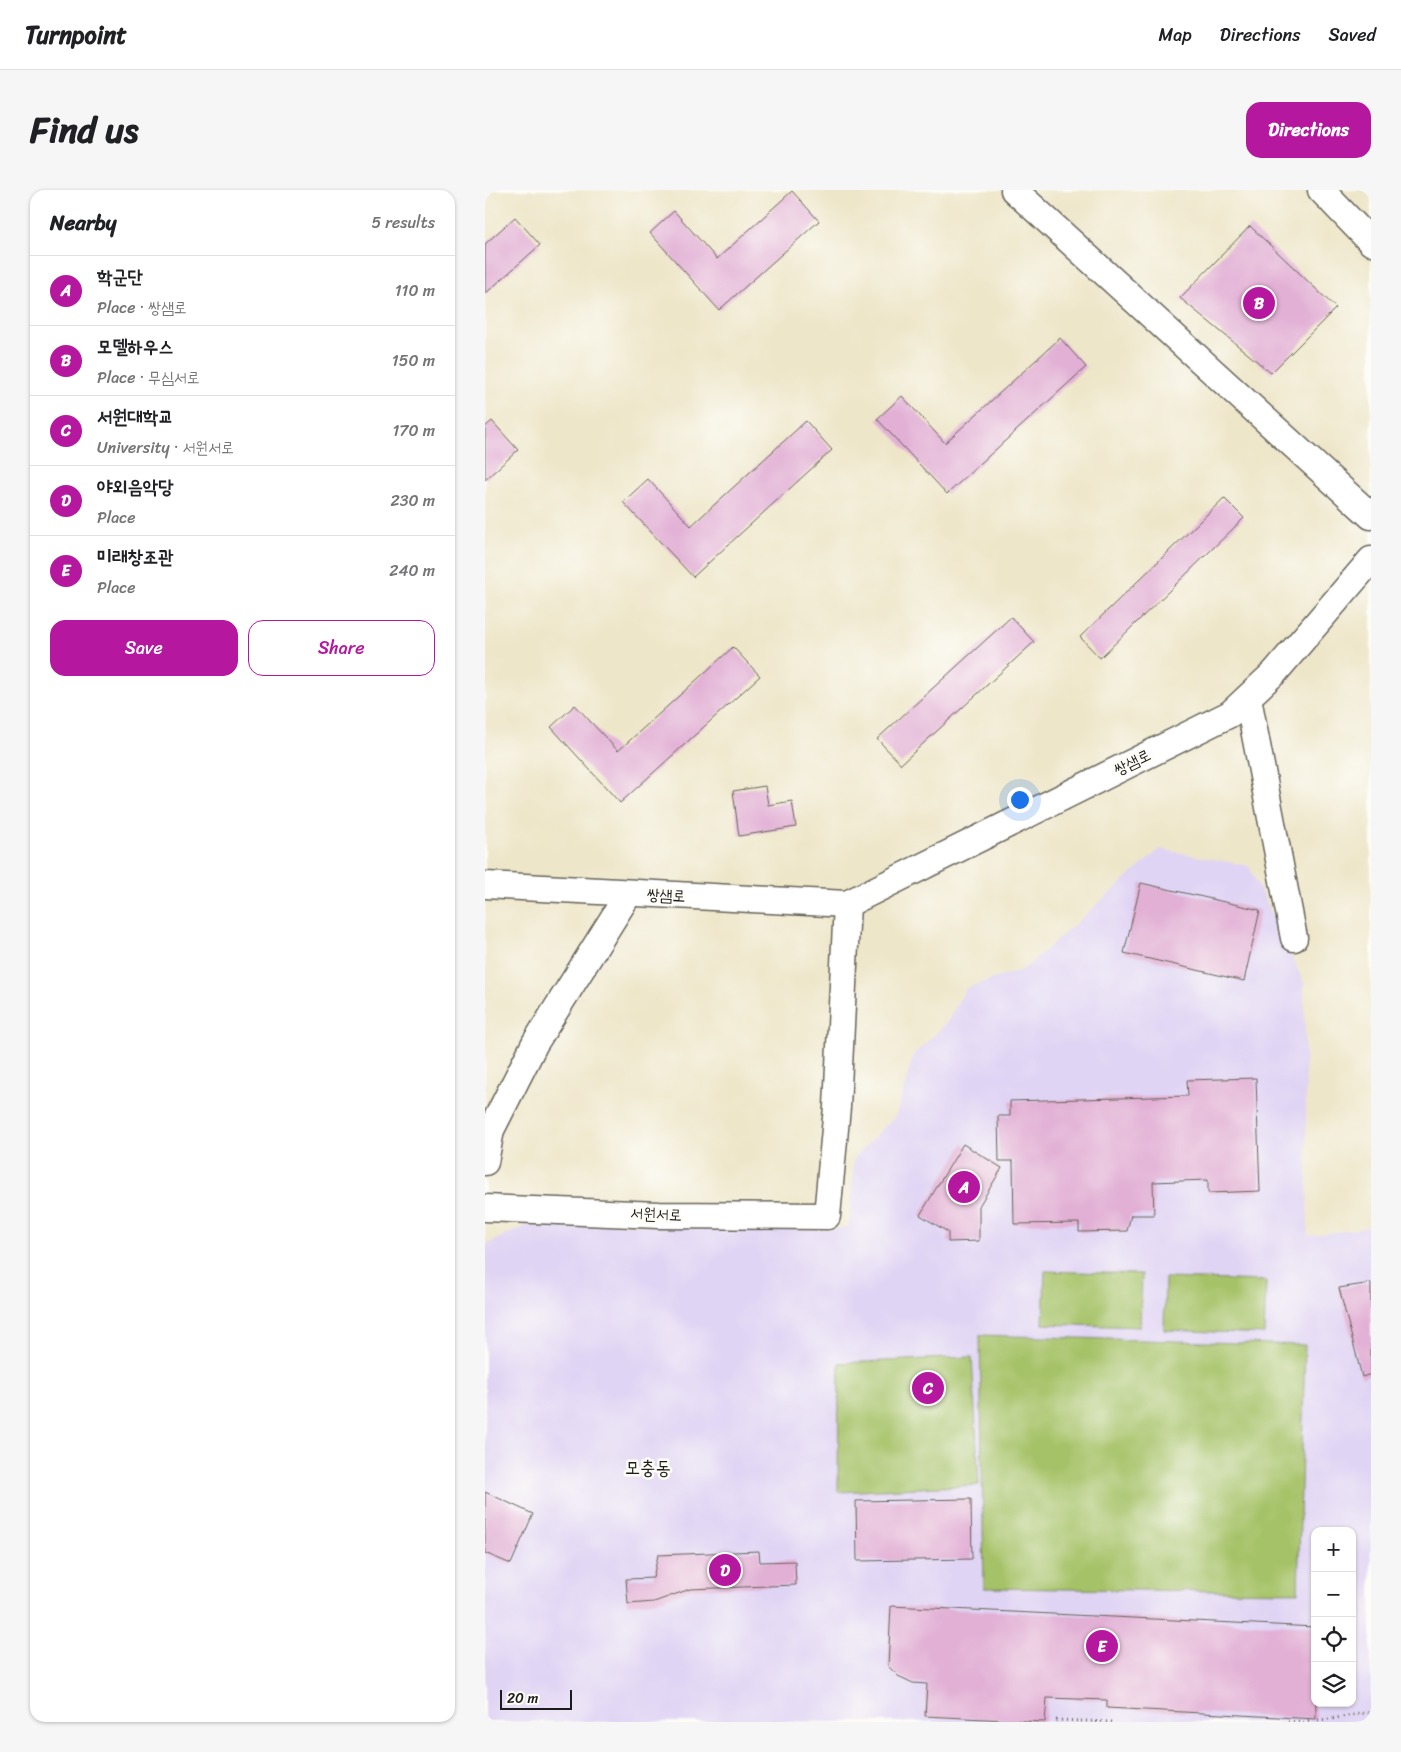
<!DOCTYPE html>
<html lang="en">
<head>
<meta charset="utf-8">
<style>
  body { margin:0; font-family:Sriracha,"Poor Story",sans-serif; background:#f6f6f6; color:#202124 }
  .controls { position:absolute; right:15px; bottom:15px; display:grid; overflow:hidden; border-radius:10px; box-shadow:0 1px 4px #0004 }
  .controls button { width:45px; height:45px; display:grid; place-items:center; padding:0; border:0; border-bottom:1px solid #e0e0e0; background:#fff; color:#202124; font:25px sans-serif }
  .scale { position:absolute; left:15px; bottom:12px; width:72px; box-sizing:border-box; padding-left:5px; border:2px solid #1c1c1c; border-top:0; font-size:14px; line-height:18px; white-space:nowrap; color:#1c1c1c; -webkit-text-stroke:4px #fdfcf7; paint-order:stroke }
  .you { position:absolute; left:534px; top:609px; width:18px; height:18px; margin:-12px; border:4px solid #fff; border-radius:50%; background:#1a73e8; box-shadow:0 0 0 8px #1a73e833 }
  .badge { display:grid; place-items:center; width:32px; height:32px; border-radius:50%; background:#b5179e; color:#fff; font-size:16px; font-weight:700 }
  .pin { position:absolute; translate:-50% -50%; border:2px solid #fff; box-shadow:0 1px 5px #0006 }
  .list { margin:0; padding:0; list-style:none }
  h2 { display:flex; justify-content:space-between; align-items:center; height:65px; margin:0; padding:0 20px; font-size:21px }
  h2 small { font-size:16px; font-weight:400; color:#757577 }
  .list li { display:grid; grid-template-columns:32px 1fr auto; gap:15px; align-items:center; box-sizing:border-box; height:70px; padding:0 20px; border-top:1px solid #e0e0e0 }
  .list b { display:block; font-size:19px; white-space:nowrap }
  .list p { margin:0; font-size:16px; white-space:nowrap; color:#757577 }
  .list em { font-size:16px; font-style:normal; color:#757577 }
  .actions { display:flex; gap:10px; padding:15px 20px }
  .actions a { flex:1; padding:11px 0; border:1px solid #b5179e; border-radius:15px; text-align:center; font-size:18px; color:#b5179e }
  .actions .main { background:#b5179e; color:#fff }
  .icon { flex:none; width:28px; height:28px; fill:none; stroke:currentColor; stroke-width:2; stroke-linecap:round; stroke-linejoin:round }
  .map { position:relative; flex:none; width:886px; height:1532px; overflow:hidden; border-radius:15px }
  header { display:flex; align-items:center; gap:30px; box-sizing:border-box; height:70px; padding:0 25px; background:#fff; border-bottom:1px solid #e0e0e0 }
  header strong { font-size:24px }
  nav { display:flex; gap:28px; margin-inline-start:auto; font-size:18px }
  .intro { display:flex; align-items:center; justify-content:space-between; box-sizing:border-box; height:120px; padding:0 30px }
  h1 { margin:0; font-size:35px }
  .button { padding:12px 22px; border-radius:15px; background:#b5179e; color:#fff; font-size:18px; font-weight:700 }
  main { display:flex; gap:30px; padding:0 30px }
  aside { flex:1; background:#fff; border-radius:15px; box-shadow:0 1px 4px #0004 }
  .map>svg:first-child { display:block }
  .built { fill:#e0d4f4; fill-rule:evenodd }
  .green { fill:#a6c268; stroke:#616f42 }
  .building { fill:#e2b0d5 }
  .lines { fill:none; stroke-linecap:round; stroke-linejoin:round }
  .minor-casing { stroke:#666359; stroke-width:29 }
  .path { stroke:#666359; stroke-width:3; stroke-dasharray:1 4; stroke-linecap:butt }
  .minor { stroke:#fff; stroke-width:26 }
  .labels { text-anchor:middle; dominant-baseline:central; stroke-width:5; stroke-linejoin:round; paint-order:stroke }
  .street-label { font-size:16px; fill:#1c1c1c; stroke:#fdfcf7 }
  .quarter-label { font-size:19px; fill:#1c1c1c; stroke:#fdfcf7 }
</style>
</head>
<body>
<header>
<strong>Turnpoint</strong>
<nav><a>Map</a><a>Directions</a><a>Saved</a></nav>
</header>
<div class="intro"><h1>Find us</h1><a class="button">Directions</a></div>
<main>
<aside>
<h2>Nearby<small>5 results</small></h2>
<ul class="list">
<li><span class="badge">A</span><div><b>학군단</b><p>Place · 쌍샘로</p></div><em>110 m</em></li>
<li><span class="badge">B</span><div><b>모델하우스</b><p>Place · 무심서로</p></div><em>150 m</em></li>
<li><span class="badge">C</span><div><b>서원대학교</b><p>University · 서원서로</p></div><em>170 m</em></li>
<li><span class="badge">D</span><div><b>야외음악당</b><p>Place</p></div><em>230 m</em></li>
<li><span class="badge">E</span><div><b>미래창조관</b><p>Place</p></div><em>240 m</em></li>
</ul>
<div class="actions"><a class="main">Save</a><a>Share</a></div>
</aside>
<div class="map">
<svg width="886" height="1532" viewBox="0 0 886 1532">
  <rect width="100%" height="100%" fill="#fdfcf7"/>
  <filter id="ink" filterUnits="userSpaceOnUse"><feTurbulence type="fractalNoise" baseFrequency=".02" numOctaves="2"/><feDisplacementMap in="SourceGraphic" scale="10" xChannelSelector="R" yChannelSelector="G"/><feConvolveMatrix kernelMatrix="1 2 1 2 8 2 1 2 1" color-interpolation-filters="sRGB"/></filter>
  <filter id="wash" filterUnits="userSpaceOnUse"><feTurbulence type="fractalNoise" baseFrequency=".0096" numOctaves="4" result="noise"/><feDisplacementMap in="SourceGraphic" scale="20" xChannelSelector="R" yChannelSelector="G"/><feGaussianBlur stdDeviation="1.12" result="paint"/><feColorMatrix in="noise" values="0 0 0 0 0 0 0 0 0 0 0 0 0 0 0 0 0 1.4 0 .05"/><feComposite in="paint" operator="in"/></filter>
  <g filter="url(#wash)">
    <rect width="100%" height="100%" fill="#eee6c9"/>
    <path class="built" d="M675,659l89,17 55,117 4,253 63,-9v495h-886v-477l58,-27 78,6 209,5 19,-2 5,-69 42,-43 18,-61 32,-30 20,-36 58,-19zM830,1341h37v172h-37z"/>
    <g class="green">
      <path d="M560,1081l97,3 -2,53 -97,-3z"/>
      <path d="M680,1088l101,3 -2,53 -100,-4z"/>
      <path d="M495,1145l325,10 -7,247 -314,-4z"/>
      <path d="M487,1167l7,128 -141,7 1,-129z"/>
    </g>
    <g id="blocks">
      <g class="building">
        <path d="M307,1l27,30 -100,89 -69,-77 24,-22 43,48z"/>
        <path d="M30,27l25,28 -55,49v-50z"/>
        <path d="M765,36l86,82 -65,65 -91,-75z"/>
        <path d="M575,148l26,29 -139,127 -70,-75 25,-23 43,47z"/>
        <path d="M7,231l26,29 -33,30v-53z"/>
        <path d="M321,231l26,29 -139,127 -70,-75 25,-23 43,47z"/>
        <path d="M739,308l20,20 -144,140 -20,-21z"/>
        <path d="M526,427l23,25 -133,122 -24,-25z"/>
        <path d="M248,457l27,29 -140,127 -69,-76 24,-22 43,46z"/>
        <path d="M280,596l3,19 24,-4 4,26 -57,9 -6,-45z"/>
        <path d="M656,693l119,27 -16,71 -120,-28z"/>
        <path d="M771,888l4,113 -52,2v-13l-55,2 1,33h-23l-4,16 -48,1v-9l-65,1 -1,-63h-14l-1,-45h12v-15l178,-5 -1,-16z"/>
        <path d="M478,954l39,24 -23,38v35l-31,1v-10l-28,-17z"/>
        <path d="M886,1093v91l-9,3 -23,-89z"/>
        <path d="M0,1302l48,22 -22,50 -26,-11z"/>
        <path d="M486,1309l1,60 -115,2 -1,-60z"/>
        <path d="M274,1361l1,11 35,-1 1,24 -106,4 -36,13 -26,2 -2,-25 27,-1 5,-23z"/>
        <path d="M406,1416l424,21 1,92 -209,-11v-8l-60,-2 -2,24 -120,-6 2,-32 -14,-1 -15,-7 -10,-10z"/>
      </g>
    </g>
  </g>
  <g filter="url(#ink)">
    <use href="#blocks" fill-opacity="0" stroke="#666359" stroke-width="1"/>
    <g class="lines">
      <g class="minor-casing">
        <g id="minor">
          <path d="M529,0l357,326"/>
          <path d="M836,0l50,52"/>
          <path d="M763,508l46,240"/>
          <path d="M0,695l362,19 383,-190 45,-42 96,-112"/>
          <path d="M0,972l6,-32 44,-87 94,-150"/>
          <path d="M0,1018l174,7 168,1 10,-109 10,-203"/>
        </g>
      </g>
      <g class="path">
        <path d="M571,1530l57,2"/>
        <path d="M803,1532l42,-3 41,-7"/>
      </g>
      <use href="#minor" class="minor"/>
    </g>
  </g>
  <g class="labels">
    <g class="street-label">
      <text transform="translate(647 572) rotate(-26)">쌍샘로</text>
      <text transform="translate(181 705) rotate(3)">쌍샘로</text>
      <text transform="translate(171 1024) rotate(2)">서원서로</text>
    </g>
    <g class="quarter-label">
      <text x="163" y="1277">모충동</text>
    </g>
  </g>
</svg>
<div class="controls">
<button>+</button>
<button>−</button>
<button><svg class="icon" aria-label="locate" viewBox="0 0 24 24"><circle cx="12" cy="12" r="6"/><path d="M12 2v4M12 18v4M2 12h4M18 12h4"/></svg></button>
<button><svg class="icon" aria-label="layers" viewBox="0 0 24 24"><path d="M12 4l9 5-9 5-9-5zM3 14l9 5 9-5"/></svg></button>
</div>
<div class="scale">20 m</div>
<div class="you"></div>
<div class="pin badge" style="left:479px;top:997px">A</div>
<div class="pin badge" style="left:774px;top:113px">B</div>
<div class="pin badge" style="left:443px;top:1198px">C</div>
<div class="pin badge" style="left:240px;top:1380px">D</div>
<div class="pin badge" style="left:617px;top:1456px">E</div>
</div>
</main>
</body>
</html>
